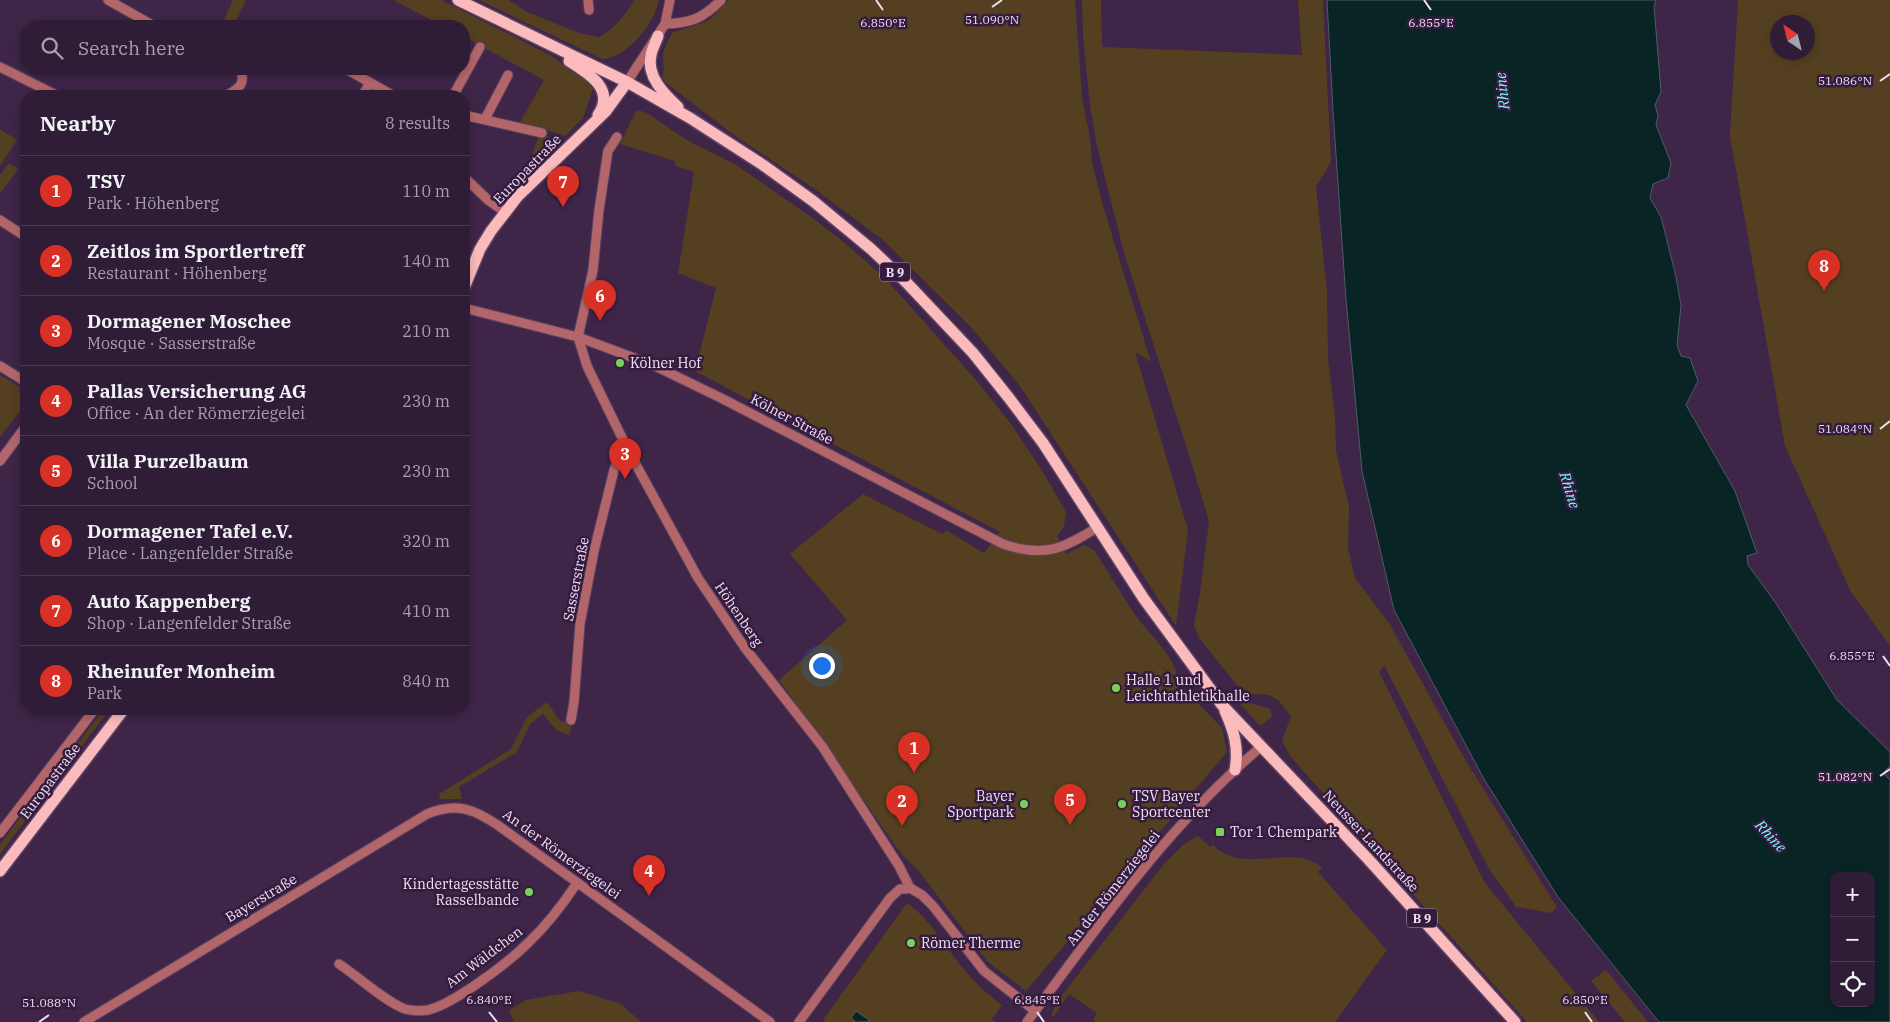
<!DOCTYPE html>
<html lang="en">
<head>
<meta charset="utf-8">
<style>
  body { margin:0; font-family:"IBM Plex Serif",serif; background:#3b2942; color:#f1f3f6 }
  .controls { position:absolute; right:15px; bottom:15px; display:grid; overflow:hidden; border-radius:10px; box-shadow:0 2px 8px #0003 }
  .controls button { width:45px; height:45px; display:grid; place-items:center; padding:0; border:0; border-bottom:1px solid #4a3a51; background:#2f1c36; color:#f1f3f6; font:25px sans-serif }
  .compass { position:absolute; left:1770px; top:15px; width:45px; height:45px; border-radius:50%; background:#2f1c36; box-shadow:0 2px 8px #0003; rotate:325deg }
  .you { position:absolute; left:821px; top:665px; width:18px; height:18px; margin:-12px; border:4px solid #fff; border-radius:50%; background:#1a73e8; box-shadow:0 0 0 8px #1a73e833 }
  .badge { display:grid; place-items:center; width:32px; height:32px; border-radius:50%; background:#d93025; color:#fff; font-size:16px; font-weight:700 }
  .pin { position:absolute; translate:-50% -41px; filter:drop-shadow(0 1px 2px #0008) }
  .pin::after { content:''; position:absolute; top:26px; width:18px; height:15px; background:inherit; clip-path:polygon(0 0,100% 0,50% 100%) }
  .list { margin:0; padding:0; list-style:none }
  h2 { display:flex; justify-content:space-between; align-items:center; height:65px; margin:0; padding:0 20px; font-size:21px }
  h2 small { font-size:16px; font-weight:400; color:#a7a1ad }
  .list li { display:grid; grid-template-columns:32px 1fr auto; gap:15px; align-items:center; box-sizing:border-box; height:70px; padding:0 20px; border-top:1px solid #4a3a51 }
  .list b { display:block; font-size:19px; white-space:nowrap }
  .list p { margin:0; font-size:16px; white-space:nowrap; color:#a7a1ad }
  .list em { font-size:16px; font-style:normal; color:#a7a1ad }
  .icon { flex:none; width:28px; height:28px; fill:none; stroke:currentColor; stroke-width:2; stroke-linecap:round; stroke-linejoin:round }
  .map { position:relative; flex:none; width:1890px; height:1022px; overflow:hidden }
  .search { position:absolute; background:#2f1c36; box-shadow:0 2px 8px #0003; left:20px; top:20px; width:450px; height:55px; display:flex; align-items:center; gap:12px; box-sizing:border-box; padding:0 18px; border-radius:20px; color:#a7a1ad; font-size:19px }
  .panel { position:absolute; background:#2f1c36; box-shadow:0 2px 8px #0003; left:20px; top:90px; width:450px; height:625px; border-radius:20px }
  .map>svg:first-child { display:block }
  .green { fill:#544020; fill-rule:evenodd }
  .water { fill:#092425; stroke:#4e5c64; fill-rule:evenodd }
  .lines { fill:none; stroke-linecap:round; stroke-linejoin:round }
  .minor-casing { stroke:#5b4364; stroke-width:11 }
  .major-casing { stroke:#5b4364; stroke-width:14 }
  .minor { stroke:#b36669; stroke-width:9 }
  .major { stroke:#fbbabb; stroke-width:11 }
  .ticks { fill:none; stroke:#f0e0f6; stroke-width:2 }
  .poi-dot { fill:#79d157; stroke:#351b3d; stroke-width:2 }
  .labels { text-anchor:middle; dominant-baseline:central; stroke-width:5; stroke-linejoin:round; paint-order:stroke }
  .shield { fill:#351b3d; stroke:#b8a5be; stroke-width:1 }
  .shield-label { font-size:12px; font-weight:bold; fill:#f0e0f6 }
  .street-label { font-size:14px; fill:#f0e0f6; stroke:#351b3d }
  .poi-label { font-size:14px; fill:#f0e0f6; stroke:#351b3d; text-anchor:start }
  .water-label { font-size:15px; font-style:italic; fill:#79fafe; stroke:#351b3d }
  .ticks-label { font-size:12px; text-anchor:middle; fill:#f0e0f6; stroke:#351b3d; stroke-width:5; stroke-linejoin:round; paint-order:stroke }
</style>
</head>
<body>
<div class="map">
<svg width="1890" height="1022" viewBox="0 0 1890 1022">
  <rect width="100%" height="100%" fill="#3f2548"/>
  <g class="green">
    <path d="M233,0h13l-12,26h-13z"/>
    <path d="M393,0h48l111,56 34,25 7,8 -10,29 -18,18 -45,-14 24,-42 -80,-43v-11h-21z"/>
    <path d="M479,0h30l18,12 52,21 20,4c16,-9 26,-21 35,-37h25c-5,23 -31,58 -57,59z"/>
    <path d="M729,0h346l7,97 8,41 2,24 11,44 48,156 -16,-10 53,178 -12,96 -156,-240 -50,-60 -87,-86 -67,-50 -82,-55 -68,-52 -4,-6c3,-7 1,-13 1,-21 0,-8 6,-16 9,-23l36,-12z"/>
    <path d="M1082,0h19l1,47 200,8 -4,-55h25l8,162 -15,25 11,104 1,69 7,55 1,36 13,56 -1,41 7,30 34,45 75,135 93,149 -6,6 -35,-6 -28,-40 -104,-202 -5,7 106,211 114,139h-72l-237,-266 -8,-15 9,-25 -13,-16 -9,-5 -18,-1 -15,-10 -37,-46 -5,-13 6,-32 9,-72 -19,-63 -65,-202 -28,-110 -7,-40 -7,-70z"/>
    <path d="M1738,0h152v646l-40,-56 -65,-144 -55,-310zM1808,22v30h-30v-30z"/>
    <path d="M636,111h5l6,2 38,26 50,25 79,55 32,25 38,33 92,103 35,44 32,48 23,40 -2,14 -7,10 9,18 18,-9 10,5c14,22 27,44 42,66 11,16 42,43 41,63l-19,-16 64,65 5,24 -201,239 -39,-30 -69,-91 -16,-15 -123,-175 68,-60 -57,-66 73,-60 79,40 5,-3 37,22 16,-21 -305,-161 21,-83 -38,-15 16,-101 -18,-6 -1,-5 -55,-17z"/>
    <path d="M0,129l17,11 -17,26z"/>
    <path d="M539,136l19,3 1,2 -35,34z"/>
    <path d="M9,163l9,6 -18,25v-19z"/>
    <path d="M0,375l26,16v12l-26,34z"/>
    <path d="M1233,690l13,12 24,7 2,8 -9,7 -4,1 -29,-32z"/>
    <path d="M547,702l13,19 3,1 4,-3 6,3 -4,13 -13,-5 -13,-16 -13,10 -13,28 -58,35 3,12h-22l-1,-5 72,-45 16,-32z"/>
    <path d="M104,709h6l-110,145v-10z"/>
    <path d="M1198,836l12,11 3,-2c29,31 81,-3 109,23l-4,4 69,78 -52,72h-239l-3,-2 4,-7 -28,-19 -15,22 -3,1 5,-14 108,-139 20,-20z"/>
    <path d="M907,903c26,18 40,48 61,71 10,12 22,22 34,31l-10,14 4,3h-171l-2,-2z"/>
    <path d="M1606,970l42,52h-23l-34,-41z"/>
    <path d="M579,991l42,13 20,18h-127l-5,-12 17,-10z"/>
  </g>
  <g class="water">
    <path d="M1327,0h329l-2,6 7,86 -6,13 3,11 -2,9 15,38 -3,15 -15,6 -3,14 11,19 15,60 5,28 -4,40 4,11 9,2 8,23 -12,24 49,86 22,62 -10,3 1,9 27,37 62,98 53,52v14l-7,7 7,7v242h-231l-101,-125 -74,-118 -90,-169 -32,-139 -16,-172 -13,-188zM1834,876h37v127h-37z"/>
    <path d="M856,1011l13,9 -1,2h-12l-5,-4z"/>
  </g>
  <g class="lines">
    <g class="minor-casing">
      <g id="minor">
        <path d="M108,0l46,26"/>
        <path d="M588,0l1,10"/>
        <path d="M665,24c26,-1 37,-5 56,-24"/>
        <path d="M0,67l58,29"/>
        <path d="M346,69l48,27"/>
        <path d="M627,82l38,-58 5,-24"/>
        <path d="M226,96c13,-9 19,-9 15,-27"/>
        <path d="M362,96l8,-13"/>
        <path d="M453,96l27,-49"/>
        <path d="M464,115l78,18"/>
        <path d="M485,119l23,-44"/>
        <path d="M617,137l-9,14 -9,59 -6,60 -15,67 9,29 41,84 70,128 47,70 77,98 77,120 11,22"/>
        <path d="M464,177l24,23 17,12"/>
        <path d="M0,220l26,17"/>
        <path d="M464,308l114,29 75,28 68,33 282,146c41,14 60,5 95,-17"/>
        <path d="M0,366l26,16"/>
        <path d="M0,461l26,-35"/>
        <path d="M571,720l3,-18 6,-78 14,-73 20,-81 5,-13 9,-7"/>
        <path d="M0,833l95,-124"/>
        <path d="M339,964c17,11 48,39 66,45 7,2 15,2 23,1 26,-6 81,-48 101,-68 18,-17 34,-38 48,-59"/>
        <path d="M84,1022l343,-208c30,-12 47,-5 72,12l271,196"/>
        <path d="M799,1022l91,-124 10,-9h6l4,-1 12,7 11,11 51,65 51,40"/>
        <path d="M1027,1022c72,-97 142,-198 235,-276"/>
      </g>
    </g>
    <g class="major-casing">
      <g id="major">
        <path d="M458,0l169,82 63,36 73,47 50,36 58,48 35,33 67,71 36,45 34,45 101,156 78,106 147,155 146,162"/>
        <path d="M658,36c-2,6 -6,13 -7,19 -5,21 13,39 27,52"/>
        <path d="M569,61c19,12 47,28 29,54"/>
        <path d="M464,288l16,-39 11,-18 27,-35 88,-85 21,-29"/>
        <path d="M1225,711c9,20 14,37 10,59"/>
        <path d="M0,871l124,-162"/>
      </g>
    </g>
    <use href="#minor" class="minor"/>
    <use href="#major" class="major"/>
  </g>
  <path class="ticks" d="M876,0l7,10M1424,0l7,10M992,7l10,-7M1880,81l10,-7M1880,429l10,-8M1883,656l7,10M1880,776l10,-7M489,1012l8,10M1037,1012l7,10M1585,1012l7,10M39,1022l10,-7"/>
  <g class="poi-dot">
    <circle cx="620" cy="363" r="5"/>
    <circle cx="1116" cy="688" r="5"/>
    <circle cx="1024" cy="804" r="5"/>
    <circle cx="1122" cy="804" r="5"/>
    <rect x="1215" y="827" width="10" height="10" rx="2.5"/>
    <circle cx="529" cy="892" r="5"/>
    <circle cx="911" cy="943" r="5"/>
  </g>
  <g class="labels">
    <g class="shield">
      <rect x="880" y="262.5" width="30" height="19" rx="4"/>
      <rect x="1407" y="908.5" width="30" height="19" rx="4"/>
    </g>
    <g class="shield-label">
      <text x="895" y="272">B 9</text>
      <text x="1422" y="918">B 9</text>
    </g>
    <g class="street-label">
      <text transform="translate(527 169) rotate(-46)">Europastraße</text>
      <text transform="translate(792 419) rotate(28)">Kölner Straße</text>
      <text transform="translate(576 579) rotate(-79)">Sasserstraße</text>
      <text transform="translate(739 614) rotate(56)">Höhenberg</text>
      <text transform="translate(50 781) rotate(-53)">Europastraße</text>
      <text transform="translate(1371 841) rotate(47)">Neusser Landstraße</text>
      <text transform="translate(562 854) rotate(36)">An der Römerziegelei</text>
      <text transform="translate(1113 888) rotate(-52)">An der Römerziegelei</text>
      <text transform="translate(261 898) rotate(-31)">Bayerstraße</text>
      <text transform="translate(484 957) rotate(-37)">Am Wäldchen</text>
    </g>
    <g class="poi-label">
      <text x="630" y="363">Kölner Hof</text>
      <text x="1126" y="680">Halle 1 und<tspan x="1126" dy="16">Leichtathletikhalle</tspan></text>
      <text x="1014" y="796" text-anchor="end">Bayer<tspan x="1014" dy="16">Sportpark</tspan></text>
      <text x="1132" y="796">TSV Bayer<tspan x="1132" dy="16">Sportcenter</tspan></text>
      <text x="1230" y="832">Tor 1 Chempark</text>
      <text x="519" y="884" text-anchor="end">Kindertagesstätte<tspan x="519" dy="16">Rasselbande</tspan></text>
      <text x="921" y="943">Römer Therme</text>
    </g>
    <g class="water-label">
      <text transform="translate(1502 91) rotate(-96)">Rhine</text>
      <text transform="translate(1570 490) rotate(73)">Rhine</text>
      <text transform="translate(1771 836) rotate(47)">Rhine</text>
    </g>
  </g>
  <g class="ticks-label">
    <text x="992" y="24">51.090°N</text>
    <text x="883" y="27">6.850°E</text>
    <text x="1431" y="27">6.855°E</text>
    <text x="1845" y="85">51.086°N</text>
    <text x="1845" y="433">51.084°N</text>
    <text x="1852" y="660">6.855°E</text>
    <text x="1845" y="781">51.082°N</text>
    <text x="489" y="1004">6.840°E</text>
    <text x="1037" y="1004">6.845°E</text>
    <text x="1585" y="1004">6.850°E</text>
    <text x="49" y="1007">51.088°N</text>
  </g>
</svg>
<div class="controls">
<button>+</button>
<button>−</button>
<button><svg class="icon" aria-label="locate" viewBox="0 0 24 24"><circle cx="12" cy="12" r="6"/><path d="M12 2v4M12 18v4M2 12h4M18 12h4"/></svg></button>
</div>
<svg class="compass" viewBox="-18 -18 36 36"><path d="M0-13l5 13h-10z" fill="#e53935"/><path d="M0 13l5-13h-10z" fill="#a7a1ad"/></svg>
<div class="you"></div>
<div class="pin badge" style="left:914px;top:773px">1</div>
<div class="pin badge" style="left:902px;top:826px">2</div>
<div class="pin badge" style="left:625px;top:479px">3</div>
<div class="pin badge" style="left:649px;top:896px">4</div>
<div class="pin badge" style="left:1070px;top:825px">5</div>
<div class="pin badge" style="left:600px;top:321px">6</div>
<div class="pin badge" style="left:563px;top:207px">7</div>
<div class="pin badge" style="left:1824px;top:291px">8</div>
<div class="search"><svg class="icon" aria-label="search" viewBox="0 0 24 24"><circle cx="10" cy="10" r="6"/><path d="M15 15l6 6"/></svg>Search here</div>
<section class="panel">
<h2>Nearby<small>8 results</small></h2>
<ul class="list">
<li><span class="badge">1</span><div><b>TSV</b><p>Park · Höhenberg</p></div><em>110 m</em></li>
<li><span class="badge">2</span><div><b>Zeitlos im Sportlertreff</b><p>Restaurant · Höhenberg</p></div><em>140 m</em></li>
<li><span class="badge">3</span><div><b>Dormagener Moschee</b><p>Mosque · Sasserstraße</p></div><em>210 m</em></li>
<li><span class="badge">4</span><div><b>Pallas Versicherung AG</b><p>Office · An der Römerziegelei</p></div><em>230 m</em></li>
<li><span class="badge">5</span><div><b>Villa Purzelbaum</b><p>School</p></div><em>230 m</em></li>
<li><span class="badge">6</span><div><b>Dormagener Tafel e.V.</b><p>Place · Langenfelder Straße</p></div><em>320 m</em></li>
<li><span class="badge">7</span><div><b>Auto Kappenberg</b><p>Shop · Langenfelder Straße</p></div><em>410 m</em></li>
<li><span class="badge">8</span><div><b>Rheinufer Monheim</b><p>Park</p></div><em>840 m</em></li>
</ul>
</section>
</div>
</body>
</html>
